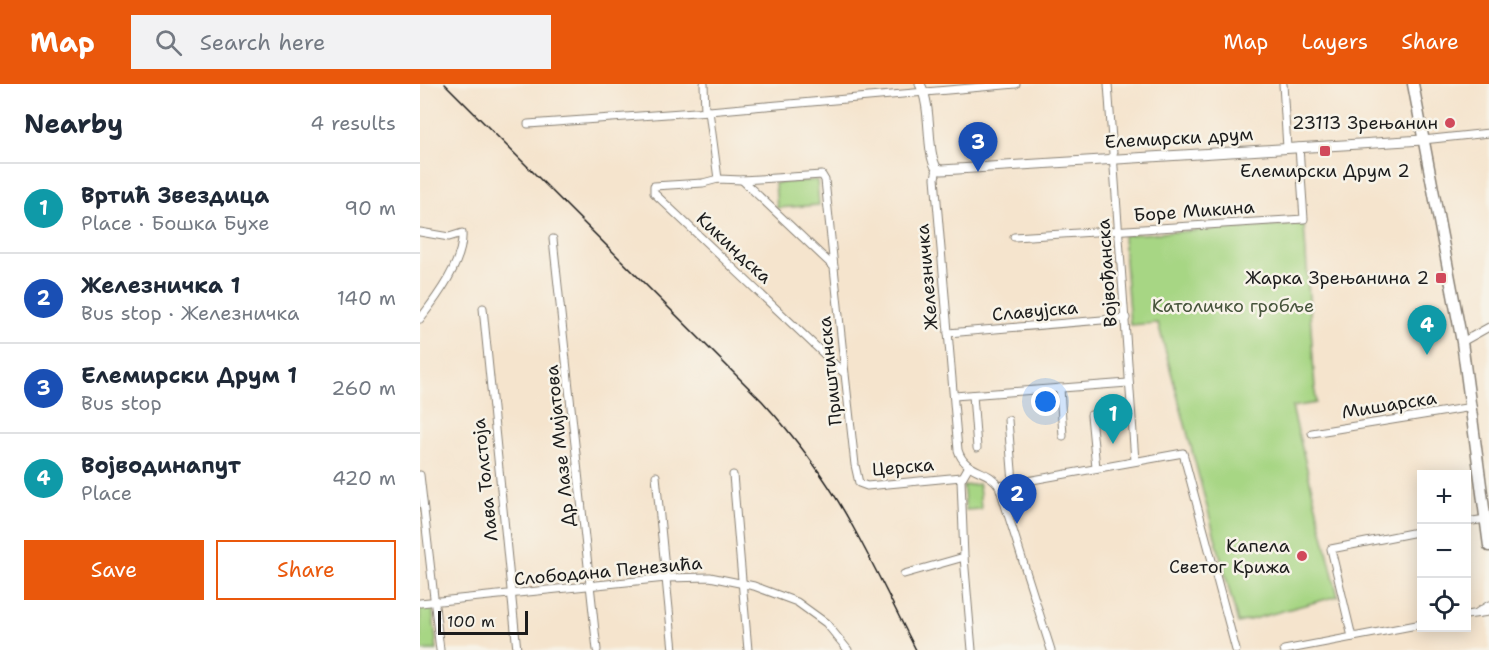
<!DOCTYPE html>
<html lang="en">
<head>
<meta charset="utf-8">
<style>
  body { margin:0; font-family:"Shantell Sans",sans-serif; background:#f2f2f3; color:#1f2937 }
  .controls { position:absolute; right:18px; bottom:18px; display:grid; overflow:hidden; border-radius:0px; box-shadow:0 3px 15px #0003 }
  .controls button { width:54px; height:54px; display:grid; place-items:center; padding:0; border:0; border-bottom:2px solid #e0e1e3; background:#fff; color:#1f2937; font:30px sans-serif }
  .scale { position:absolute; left:18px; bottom:15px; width:90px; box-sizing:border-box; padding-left:6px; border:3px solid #1c1c1c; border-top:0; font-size:16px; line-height:21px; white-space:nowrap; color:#1c1c1c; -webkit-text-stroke:4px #f7f3e8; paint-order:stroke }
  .you { position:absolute; left:626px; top:318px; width:21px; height:21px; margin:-15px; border:4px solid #fff; border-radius:50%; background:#1a73e8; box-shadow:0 0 0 9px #1a73e833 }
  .badge { display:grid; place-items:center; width:39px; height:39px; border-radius:50%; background:#ea580c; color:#fff; font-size:20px; font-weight:700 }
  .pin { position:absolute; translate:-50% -50px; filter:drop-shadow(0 2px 3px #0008) }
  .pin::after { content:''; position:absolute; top:32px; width:21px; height:18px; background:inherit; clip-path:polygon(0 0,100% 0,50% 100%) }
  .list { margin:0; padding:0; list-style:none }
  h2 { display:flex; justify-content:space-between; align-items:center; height:78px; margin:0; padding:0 24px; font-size:26px }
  h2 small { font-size:20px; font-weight:400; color:#747a83 }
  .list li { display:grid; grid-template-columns:39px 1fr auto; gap:18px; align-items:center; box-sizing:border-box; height:90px; padding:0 24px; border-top:2px solid #e0e1e3 }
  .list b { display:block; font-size:22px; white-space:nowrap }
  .list p { margin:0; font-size:20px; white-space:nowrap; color:#747a83 }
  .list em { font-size:20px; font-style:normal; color:#747a83 }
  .actions { display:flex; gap:12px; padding:18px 24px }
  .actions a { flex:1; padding:14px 0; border:2px solid #ea580c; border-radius:0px; text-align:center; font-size:21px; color:#ea580c }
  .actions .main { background:#ea580c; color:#fff }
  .icon { flex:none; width:33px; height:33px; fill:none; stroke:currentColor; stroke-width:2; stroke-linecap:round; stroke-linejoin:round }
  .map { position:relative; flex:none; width:1069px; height:566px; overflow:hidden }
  header { display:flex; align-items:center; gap:36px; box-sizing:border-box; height:84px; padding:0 30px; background:#ea580c; color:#fff }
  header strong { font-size:28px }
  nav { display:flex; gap:33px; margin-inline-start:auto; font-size:21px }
  .search { width:420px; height:54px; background:#f2f2f3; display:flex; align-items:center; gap:15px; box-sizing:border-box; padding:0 21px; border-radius:0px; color:#747a83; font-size:22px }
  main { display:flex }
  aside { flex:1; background:#fff }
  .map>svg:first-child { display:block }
  .green { fill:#a7d684; stroke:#627950; stroke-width:1.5 }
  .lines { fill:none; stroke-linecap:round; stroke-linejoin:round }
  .minor-casing { stroke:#888074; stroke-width:9 }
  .tertiary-casing { stroke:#888074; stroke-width:11 }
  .secondary-casing { stroke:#888074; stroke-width:13 }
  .minor { stroke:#fff; stroke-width:7 }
  .tertiary { stroke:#fff; stroke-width:9 }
  .secondary { stroke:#fff; stroke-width:10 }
  .rail { stroke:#1c1c1c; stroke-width:1.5 }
  .poi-dot { fill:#d1495b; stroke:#f7f3e8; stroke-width:2 }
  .labels { text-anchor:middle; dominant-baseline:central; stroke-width:5; stroke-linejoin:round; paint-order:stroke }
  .poi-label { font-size:18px; fill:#1c1c1c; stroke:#f7f3e8; text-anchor:end }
  .street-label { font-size:18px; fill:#1c1c1c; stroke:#f7f3e8 }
  .park-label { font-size:18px; fill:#46543b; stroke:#f7f3e8 }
</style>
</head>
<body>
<header>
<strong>Map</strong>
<div class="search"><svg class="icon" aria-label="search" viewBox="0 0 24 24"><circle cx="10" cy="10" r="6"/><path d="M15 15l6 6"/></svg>Search here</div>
<nav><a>Map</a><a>Layers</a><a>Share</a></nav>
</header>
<main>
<aside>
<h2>Nearby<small>4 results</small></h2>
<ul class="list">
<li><span class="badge" style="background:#0f9aa8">1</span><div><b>Вртић Звездица</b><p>Place · Бошка Бухе</p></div><em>90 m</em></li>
<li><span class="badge" style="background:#1a4fb4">2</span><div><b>Железничка 1</b><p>Bus stop · Железничка</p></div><em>140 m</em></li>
<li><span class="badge" style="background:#1a4fb4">3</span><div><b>Елемирски Друм 1</b><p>Bus stop</p></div><em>260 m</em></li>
<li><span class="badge" style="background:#0f9aa8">4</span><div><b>Војводинапут</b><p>Place</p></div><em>420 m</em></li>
</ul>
<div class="actions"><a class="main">Save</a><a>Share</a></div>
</aside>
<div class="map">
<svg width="1069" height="566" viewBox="0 0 1069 566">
  <rect width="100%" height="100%" fill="#f7f3e8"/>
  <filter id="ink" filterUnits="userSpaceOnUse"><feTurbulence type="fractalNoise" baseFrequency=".0167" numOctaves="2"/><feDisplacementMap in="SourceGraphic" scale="12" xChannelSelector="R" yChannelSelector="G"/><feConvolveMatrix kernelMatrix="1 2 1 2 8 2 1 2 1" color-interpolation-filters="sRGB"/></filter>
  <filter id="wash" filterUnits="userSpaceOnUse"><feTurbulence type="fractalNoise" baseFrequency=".008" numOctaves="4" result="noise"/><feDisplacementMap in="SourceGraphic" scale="24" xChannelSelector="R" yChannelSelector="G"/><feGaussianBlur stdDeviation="1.35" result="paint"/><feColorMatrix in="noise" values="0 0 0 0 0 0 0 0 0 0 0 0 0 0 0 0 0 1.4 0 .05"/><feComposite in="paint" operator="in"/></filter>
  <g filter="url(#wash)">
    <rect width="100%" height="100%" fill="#f5e4cd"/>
    <g class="green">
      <path d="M397,96l2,25 -42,3 -2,-25z"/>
      <path d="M884,140l12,179 -24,4 46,189 -100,27 -80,-300 -28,2 -7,-90z"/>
      <path d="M559,400l2,25 -15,1 -3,-24z"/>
      <path d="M12,521l5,45h-17v-43z"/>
    </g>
  </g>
  <g filter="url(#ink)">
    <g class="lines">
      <g class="minor-casing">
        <g id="minor">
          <path d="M284,0l1,27"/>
          <path d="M688,0l27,377"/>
          <path d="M863,0l4,64"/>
          <path d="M289,27l9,68"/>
          <path d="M108,40l181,-13 307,-27"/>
          <path d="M1003,56l66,-7"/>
          <path d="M517,85l-2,9 23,272c7,24 30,18 41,36l52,164"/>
          <path d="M322,96l92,87"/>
          <path d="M0,148l29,5 13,-4c2,28 -25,64 -42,86"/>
          <path d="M594,153l290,-18 -5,-72"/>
          <path d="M133,155l44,411"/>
          <path d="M63,224l34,342"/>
          <path d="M528,249l178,-15"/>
          <path d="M1042,258l27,-15"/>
          <path d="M425,290l-191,-181v-7l49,-3 15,-4 24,1 80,-5 3,5 20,194 10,91 4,18 8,3 94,-9"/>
          <path d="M640,304l3,48"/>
          <path d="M553,311l4,53"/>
          <path d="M534,312l174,-13"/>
          <path d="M671,331l5,53"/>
          <path d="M588,336l5,63"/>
          <path d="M892,349l160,-26"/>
          <path d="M549,382l-8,14 3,77 8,93"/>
          <path d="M0,391l20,175"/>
          <path d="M313,391l15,175"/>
          <path d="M236,392l17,174"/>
          <path d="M579,402l184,-33 53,197"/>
          <path d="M1046,438l20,-3"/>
          <path d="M484,490l60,-17"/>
          <path d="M0,519l246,-25 44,-1 44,9 43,16 29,21 22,27"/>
          <path d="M1058,528l11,-7"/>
          <path d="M1046,531l23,-3"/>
          <path d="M932,553l-21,-88 91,-18"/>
          <path d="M864,566l138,-26"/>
        </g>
      </g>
      <g class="tertiary-casing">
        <path id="tertiary" d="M500,0c13,25 5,67 17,85l5,1 481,-30"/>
      </g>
      <g class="secondary-casing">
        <path id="secondary" d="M993,0l49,258 27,204"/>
      </g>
      <use href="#minor" class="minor"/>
      <use href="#tertiary" class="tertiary"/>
      <use href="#secondary" class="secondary"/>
      <path class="rail" d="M25,0l317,317c35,38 66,80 91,126 22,40 42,82 63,123"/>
    </g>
  </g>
  <g class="poi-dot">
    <circle cx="1030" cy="39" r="6"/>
    <rect x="899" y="61" width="12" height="12" rx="3"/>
    <rect x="1015" y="188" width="12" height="12" rx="3"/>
    <circle cx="882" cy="472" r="6"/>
  </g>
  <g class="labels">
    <g class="poi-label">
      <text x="1018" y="39">23113 Зрењанин</text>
      <text x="905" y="87" text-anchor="middle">Елемирски Друм 2</text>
      <text x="1009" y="194">Жарка Зрењанина 2</text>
      <text x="870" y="462">Капела<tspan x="870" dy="21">Светог Крижа</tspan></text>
    </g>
    <g class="street-label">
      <text transform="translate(759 54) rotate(-3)">Елемирски друм</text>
      <text transform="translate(774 127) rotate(-4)">Боре Микина</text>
      <text transform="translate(314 164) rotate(43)">Кикиндска</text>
      <text transform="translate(687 189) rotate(-94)">Војвођанска</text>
      <text transform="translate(507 193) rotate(-95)">Железничка</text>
      <text transform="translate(615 227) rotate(-5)">Славујска</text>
      <text transform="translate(410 287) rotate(-96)">Приштинска</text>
      <text transform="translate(969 321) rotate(-9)">Мишарска</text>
      <text transform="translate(140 362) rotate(-96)">Др Лазе Мијатова</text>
      <text transform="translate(483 383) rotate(-5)">Церска</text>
      <text transform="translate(65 396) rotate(-96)">Лава Толстоја</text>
      <text transform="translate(188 487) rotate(-5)">Слободана Пенезића</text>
    </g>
    <g class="park-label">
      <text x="813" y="222">Католичко гробље</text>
    </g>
  </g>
</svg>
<div class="controls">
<button>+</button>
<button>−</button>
<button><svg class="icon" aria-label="locate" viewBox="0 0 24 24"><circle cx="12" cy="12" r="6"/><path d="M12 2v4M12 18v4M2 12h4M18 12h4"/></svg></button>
</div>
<div class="scale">100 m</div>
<div class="you"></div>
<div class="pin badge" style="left:693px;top:360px;background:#0f9aa8">1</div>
<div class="pin badge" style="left:597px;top:440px;background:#1a4fb4">2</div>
<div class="pin badge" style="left:558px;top:88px;background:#1a4fb4">3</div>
<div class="pin badge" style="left:1007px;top:271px;background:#0f9aa8">4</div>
</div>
</main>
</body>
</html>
